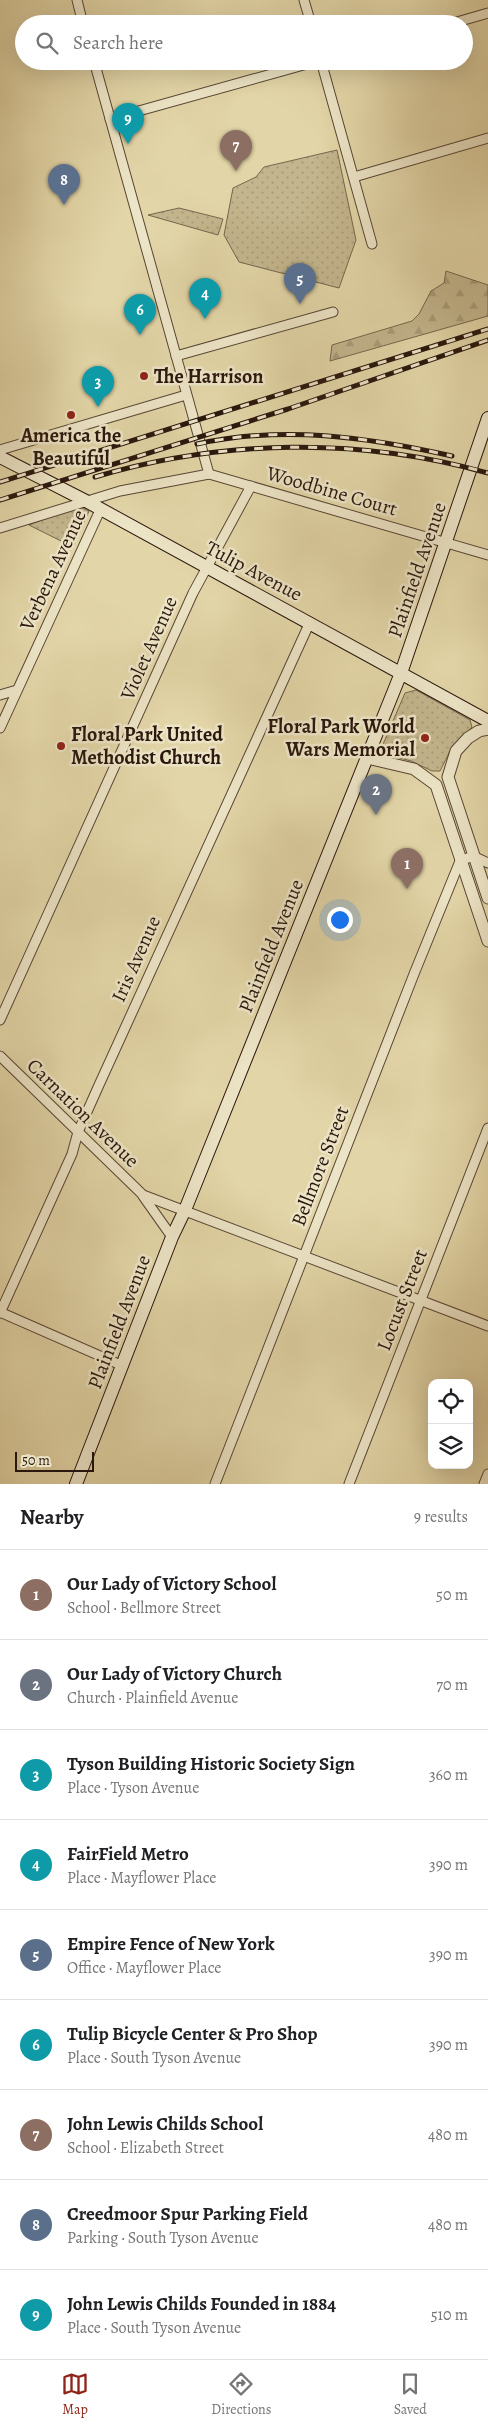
<!DOCTYPE html>
<html lang="en">
<head>
<meta charset="utf-8">
<style>
  body { margin:0; font-family:Alegreya,serif; background:#f6f6f6; color:#202124 }
  .controls { position:absolute; right:15px; bottom:15px; display:grid; overflow:hidden; border-radius:10px; box-shadow:0 5px 20px #0002 }
  .controls button { width:45px; height:45px; display:grid; place-items:center; padding:0; border:0; border-bottom:1px solid #e0e0e0; background:#fff; color:#202124; font:25px sans-serif }
  .scale { position:absolute; left:15px; bottom:12px; width:79px; box-sizing:border-box; padding-left:5px; border:2px solid #2a170d; border-top:0; font-size:14px; line-height:18px; white-space:nowrap; color:#2a170d; -webkit-text-stroke:4px #ece4c6; paint-order:stroke }
  .you { position:absolute; left:339px; top:919px; width:18px; height:18px; margin:-12px; border:4px solid #fff; border-radius:50%; background:#1a73e8; box-shadow:0 0 0 8px #1a73e833 }
  .badge { display:grid; place-items:center; width:32px; height:32px; border-radius:50%; background:#8f2418; color:#fff; font-size:16px; font-weight:700 }
  .pin { position:absolute; translate:-50% -41px; filter:drop-shadow(0 1px 2px #0008) }
  .pin::after { content:''; position:absolute; top:26px; width:18px; height:15px; background:inherit; clip-path:polygon(0 0,100% 0,50% 100%) }
  .list { margin:0; padding:0; list-style:none }
  h2 { display:flex; justify-content:space-between; align-items:center; height:65px; margin:0; padding:0 20px; font-size:21px }
  h2 small { font-size:16px; font-weight:400; color:#757577 }
  .list li { display:grid; grid-template-columns:32px 1fr auto; gap:15px; align-items:center; box-sizing:border-box; height:90px; padding:0 20px; border-top:1px solid #e0e0e0 }
  .list b { display:block; font-size:19px; white-space:nowrap }
  .list p { margin:0; font-size:16px; white-space:nowrap; color:#757577 }
  .list em { font-size:16px; font-style:normal; color:#757577 }
  .icon { flex:none; width:28px; height:28px; fill:none; stroke:currentColor; stroke-width:2; stroke-linecap:round; stroke-linejoin:round }
  .map { position:relative; flex:none; width:488px; height:1484px; overflow:hidden }
  .search { position:absolute; background:#fff; box-shadow:0 5px 20px #0002; left:15px; right:15px; top:15px; height:55px; display:flex; align-items:center; gap:12px; box-sizing:border-box; padding:0 18px; border-radius:28px; color:#757577; font-size:19px }
  .sheet { height:875px; background:#fff }
  nav { display:flex; justify-content:space-around; align-items:center; box-sizing:border-box; height:70px; border-top:1px solid #e0e0e0; background:#fff; font-size:14px; color:#757577 }
  nav a { display:grid; justify-items:center; gap:2px }
  nav .on { color:#8f2418 }
  .map>svg:first-child { display:block }
  .green { fill:url(#green-dots); stroke:#76664d }
  .forest { fill:url(#forest-firs); stroke:#76664d }
  .lines { fill:none; stroke-linecap:round; stroke-linejoin:round }
  .minor-casing { stroke:#584634; stroke-width:11 }
  .tertiary-casing { stroke:#584634; stroke-width:13 }
  .secondary-casing { stroke:#2a170d; stroke-width:14 }
  .minor { stroke:#ece4c6; stroke-width:9 }
  .tertiary { stroke:#ece4c6; stroke-width:11 }
  .secondary { stroke:#ece4c6; stroke-width:12 }
  .rail-casing { stroke:#2a170d; stroke-width:5 }
  .rail { stroke:#ece4c6; stroke-width:3; stroke-dasharray:9; stroke-linecap:butt }
  .poi-dot { fill:#8f2418; stroke:#ece4c6; stroke-width:2 }
  .labels { text-anchor:middle; dominant-baseline:central; stroke-width:5; stroke-linejoin:round; paint-order:stroke }
  .poi-label { font-size:20px; font-weight:bold; fill:#2a170d; stroke:#ece4c6; text-anchor:start }
  .street-label { font-size:20px; fill:#2a170d; stroke:#ece4c6 }
</style>
</head>
<body>
<div class="map">
<svg width="488" height="1484" viewBox="0 0 488 1484">
  <defs>
    <pattern id="green-dots" width="8" height="8" patternUnits="userSpaceOnUse" patternTransform="scale(1.25)"><rect width="8" height="8" fill="#c3b58d"/><path d="M2 2h.1M6 6h.1" fill="none" stroke="#a89b78" stroke-width="1.8" stroke-linecap="round"/></pattern>
    <pattern id="forest-firs" width="22" height="20" patternUnits="userSpaceOnUse" patternTransform="scale(1.25)"><rect width="22" height="20" fill="#c3b58d"/><path d="M5 1l3.5 6h-7zM16 11l3.5 6h-7z" fill="#a89b78"/></pattern>
  </defs>
  <rect width="100%" height="100%" fill="#e2d5a7"/>
  <filter id="stains"><feTurbulence type="fractalNoise" baseFrequency=".004" numOctaves="4"/><feColorMatrix values="0 0 0 0 .2 0 0 0 0 .09 0 0 0 0 .02 0 0 0 .5 -.17"/></filter>
  <radialGradient id="worn" r=".72"><stop offset=".6" stop-color="#630" stop-opacity="0"/><stop offset="1" stop-color="#630" stop-opacity=".3"/></radialGradient>
  <g class="green">
    <path d="M337,150l19,90 -17,48 -100,-26 -15,-27 9,-47 23,-11 8,-10z"/>
    <path d="M179,208l44,11 -5,16 -70,-20z"/>
    <path d="M78,506l11,5 -16,36 -44,-22z"/>
    <path d="M416,690l54,30 2,7 -20,20 -12,24h-8l-21,-10 -23,-6 -7,-6 24,-56z"/>
  </g>
  <path class="forest" d="M446,271l42,14v31l-158,45 2,-16 80,-24 7,-7 12,-23 13,-8z"/>
  <g class="lines">
    <g class="minor-casing">
      <g id="minor">
        <path d="M77,0l6,24"/>
        <path d="M304,0l7,24"/>
        <path d="M450,24l38,-11"/>
        <path d="M94,61l115,413"/>
        <path d="M321,61l51,183"/>
        <path d="M110,119l208,-58"/>
        <path d="M354,177l134,-39"/>
        <path d="M176,356l157,-44"/>
        <path d="M0,450l186,-55"/>
        <path d="M0,528l120,-37 89,-17 279,81"/>
        <path d="M0,695l17,-5"/>
        <path d="M0,728l101,-220"/>
        <path d="M0,1020l193,-427 58,-107"/>
        <path d="M0,1056l143,139 345,131"/>
        <path d="M143,1196l29,41"/>
        <path d="M0,1312l123,54"/>
        <path d="M0,1313l72,-159 6,-22 21,-47 211,-463"/>
        <path d="M215,1484l199,-510 46,-113 13,-5 15,7"/>
        <path d="M349,1484l139,-356"/>
        <path d="M484,1484l4,-10"/>
      </g>
    </g>
    <g class="tertiary-casing">
      <g id="tertiary">
        <path d="M488,729l-9,2 -11,7 -12,13 -8,26 40,121"/>
        <path d="M367,758l47,11 22,16 52,156"/>
      </g>
    </g>
    <g class="secondary-casing">
      <g id="secondary">
        <path d="M0,457l86,44 402,220"/>
        <path d="M76,1484l96,-247 13,-27 216,-537 87,-255"/>
      </g>
    </g>
    <use href="#minor" class="minor"/>
    <use href="#tertiary" class="tertiary"/>
    <use href="#secondary" class="secondary"/>
    <g class="rail-casing">
      <g id="rail">
        <path d="M197,444c87,-19 170,-7 255,12"/>
        <path d="M95,477c128,-38 265,-40 393,-4"/>
        <path d="M0,482l488,-153"/>
        <path d="M0,500l288,-91 200,-69"/>
      </g>
    </g>
    <use href="#rail" class="rail"/>
  </g>
  <g class="poi-dot">
    <circle cx="144" cy="376" r="5"/>
    <circle cx="71" cy="415" r="5"/>
    <circle cx="425" cy="738" r="5"/>
    <circle cx="61" cy="746" r="5"/>
  </g>
  <g class="labels">
    <g class="poi-label">
      <text x="154" y="376">The Harrison</text>
      <text x="71" y="435" text-anchor="middle">America the<tspan x="71" dy="23">Beautiful</tspan></text>
      <text x="415" y="726" text-anchor="end">Floral Park World<tspan x="415" dy="23">Wars Memorial</tspan></text>
      <text x="71" y="734">Floral Park United<tspan x="71" dy="23">Methodist Church</tspan></text>
    </g>
    <g class="street-label">
      <text transform="translate(332 491) rotate(16)">Woodbine Court</text>
      <text transform="translate(53 570) rotate(-65)">Verbena Avenue</text>
      <text transform="translate(417 570) rotate(-71)">Plainfield Avenue</text>
      <text transform="translate(254 571) rotate(28)">Tulip Avenue</text>
      <text transform="translate(149 648) rotate(-66)">Violet Avenue</text>
      <text transform="translate(271 946) rotate(-68)">Plainfield Avenue</text>
      <text transform="translate(136 959) rotate(-66)">Iris Avenue</text>
      <text transform="translate(83 1113) rotate(44)">Carnation Avenue</text>
      <text transform="translate(320 1166) rotate(-69)">Bellmore Street</text>
      <text transform="translate(402 1300) rotate(-69)">Locust Street</text>
      <text transform="translate(119 1322) rotate(-69)">Plainfield Avenue</text>
    </g>
  </g>
  <rect width="100%" height="100%" filter="url(#stains)"/>
  <rect width="100%" height="100%" fill="url(#worn)"/>
</svg>
<div class="controls">
<button><svg class="icon" aria-label="locate" viewBox="0 0 24 24"><circle cx="12" cy="12" r="6"/><path d="M12 2v4M12 18v4M2 12h4M18 12h4"/></svg></button>
<button><svg class="icon" aria-label="layers" viewBox="0 0 24 24"><path d="M12 4l9 5-9 5-9-5zM3 14l9 5 9-5"/></svg></button>
</div>
<div class="scale">50 m</div>
<div class="you"></div>
<div class="pin badge" style="left:407px;top:889px;background:#8d6e63">1</div>
<div class="pin badge" style="left:376px;top:815px;background:#6b7280">2</div>
<div class="pin badge" style="left:98px;top:407px;background:#0f9aa8">3</div>
<div class="pin badge" style="left:205px;top:319px;background:#0f9aa8">4</div>
<div class="pin badge" style="left:300px;top:304px;background:#5c6f8a">5</div>
<div class="pin badge" style="left:140px;top:335px;background:#0f9aa8">6</div>
<div class="pin badge" style="left:236px;top:171px;background:#8d6e63">7</div>
<div class="pin badge" style="left:64px;top:205px;background:#5c6f8a">8</div>
<div class="pin badge" style="left:128px;top:144px;background:#0f9aa8">9</div>
<div class="search"><svg class="icon" aria-label="search" viewBox="0 0 24 24"><circle cx="10" cy="10" r="6"/><path d="M15 15l6 6"/></svg>Search here</div>
</div>
<section class="sheet">
<h2>Nearby<small>9 results</small></h2>
<ul class="list">
<li><span class="badge" style="background:#8d6e63">1</span><div><b>Our Lady of Victory School</b><p>School · Bellmore Street</p></div><em>50 m</em></li>
<li><span class="badge" style="background:#6b7280">2</span><div><b>Our Lady of Victory Church</b><p>Church · Plainfield Avenue</p></div><em>70 m</em></li>
<li><span class="badge" style="background:#0f9aa8">3</span><div><b>Tyson Building Historic Society Sign</b><p>Place · Tyson Avenue</p></div><em>360 m</em></li>
<li><span class="badge" style="background:#0f9aa8">4</span><div><b>FairField Metro</b><p>Place · Mayflower Place</p></div><em>390 m</em></li>
<li><span class="badge" style="background:#5c6f8a">5</span><div><b>Empire Fence of New York</b><p>Office · Mayflower Place</p></div><em>390 m</em></li>
<li><span class="badge" style="background:#0f9aa8">6</span><div><b>Tulip Bicycle Center &amp; Pro Shop</b><p>Place · South Tyson Avenue</p></div><em>390 m</em></li>
<li><span class="badge" style="background:#8d6e63">7</span><div><b>John Lewis Childs School</b><p>School · Elizabeth Street</p></div><em>480 m</em></li>
<li><span class="badge" style="background:#5c6f8a">8</span><div><b>Creedmoor Spur Parking Field</b><p>Parking · South Tyson Avenue</p></div><em>480 m</em></li>
<li><span class="badge" style="background:#0f9aa8">9</span><div><b>John Lewis Childs Founded in 1884</b><p>Place · South Tyson Avenue</p></div><em>510 m</em></li>
</ul>
</section>
<nav>
<a class="on"><svg class="icon" aria-label="map" viewBox="0 0 24 24"><path d="M3 6l6-2 6 2 6-2v14l-6 2-6-2-6 2zM9 4v14M15 6v14"/></svg>Map</a>
<a><svg class="icon" aria-label="directions" viewBox="0 0 24 24"><path d="M12 3l9 9-9 9-9-9zM9 14v-3h6M13 9l2 2-2 2"/></svg>Directions</a>
<a><svg class="icon" aria-label="saved" viewBox="0 0 24 24"><path d="M7 4h10v16l-5-4-5 4z"/></svg>Saved</a>
</nav>
</body>
</html>
